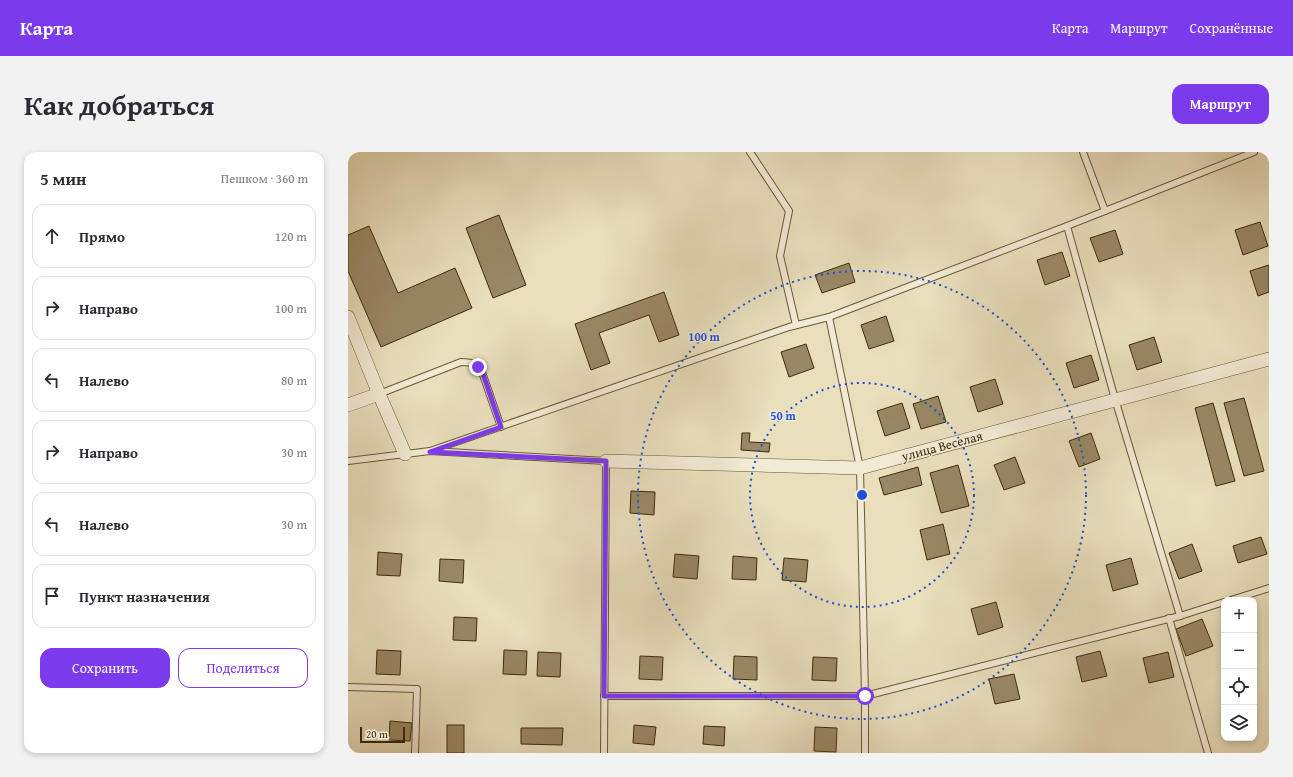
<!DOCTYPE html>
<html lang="ru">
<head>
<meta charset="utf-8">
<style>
  body { margin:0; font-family:"Gentium Book Plus",serif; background:#f2f2f3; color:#2b2b33 }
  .controls { position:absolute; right:12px; bottom:12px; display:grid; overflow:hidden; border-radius:8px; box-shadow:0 2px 6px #0003 }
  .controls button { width:36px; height:36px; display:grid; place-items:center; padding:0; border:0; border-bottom:1px solid #e1e1e2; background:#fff; color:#2b2b33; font:20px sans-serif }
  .scale { position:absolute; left:12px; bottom:10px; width:45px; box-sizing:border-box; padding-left:4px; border:2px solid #422a06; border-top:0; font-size:11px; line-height:14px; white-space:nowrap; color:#422a06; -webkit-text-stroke:3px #f1ead4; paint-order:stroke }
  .stop { position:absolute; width:12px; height:12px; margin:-9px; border:3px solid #7c3aed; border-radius:50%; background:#fff }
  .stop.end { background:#7c3aed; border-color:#fff; box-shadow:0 1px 4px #0008 }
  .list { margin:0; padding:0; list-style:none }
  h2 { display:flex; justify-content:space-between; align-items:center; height:52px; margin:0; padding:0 16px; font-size:17px }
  h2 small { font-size:13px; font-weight:400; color:#7c7c81 }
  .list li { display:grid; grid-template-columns:26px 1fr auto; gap:12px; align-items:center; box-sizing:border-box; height:64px; margin:0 8px 8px; padding:0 8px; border:1px solid #e1e1e2; border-radius:12px }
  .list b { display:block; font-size:15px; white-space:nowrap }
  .list em { font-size:13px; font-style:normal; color:#7c7c81 }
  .actions { display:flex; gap:8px; padding:12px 16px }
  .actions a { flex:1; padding:9px 0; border:1px solid #7c3aed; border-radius:12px; text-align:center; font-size:14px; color:#7c3aed }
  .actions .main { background:#7c3aed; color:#fff }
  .icon { flex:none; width:22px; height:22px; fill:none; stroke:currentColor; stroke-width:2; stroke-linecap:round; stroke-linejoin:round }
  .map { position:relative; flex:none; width:921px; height:601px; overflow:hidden; border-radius:12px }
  header { display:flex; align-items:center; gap:24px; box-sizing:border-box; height:56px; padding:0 20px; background:#7c3aed; color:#fff }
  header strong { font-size:19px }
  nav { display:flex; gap:22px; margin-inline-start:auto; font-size:14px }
  .intro { display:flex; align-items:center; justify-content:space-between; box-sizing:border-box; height:96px; padding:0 24px }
  h1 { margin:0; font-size:28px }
  .button { padding:10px 18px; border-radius:12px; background:#7c3aed; color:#fff; font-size:14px; font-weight:700 }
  main { display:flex; gap:24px; padding:0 24px }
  aside { flex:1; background:#fff; border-radius:12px; box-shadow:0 2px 6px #0003 }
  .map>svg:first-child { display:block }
  .building { fill:#998865; stroke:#422a06 }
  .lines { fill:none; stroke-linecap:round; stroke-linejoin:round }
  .service-casing { stroke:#6c5734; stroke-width:8 }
  .minor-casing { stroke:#6c5734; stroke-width:14 }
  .service { stroke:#f1ead4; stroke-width:6 }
  .minor { stroke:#f1ead4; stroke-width:13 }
  .route { stroke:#7c3aed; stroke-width:5 }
  .ring { fill:none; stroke:#1d4ed8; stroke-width:2; stroke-dasharray:2 4 }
  .labels { text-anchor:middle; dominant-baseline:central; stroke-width:3; stroke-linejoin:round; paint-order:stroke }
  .street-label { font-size:13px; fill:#422a06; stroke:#f1ead4 }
  .centre { fill:#1d4ed8; stroke:#f1ead4; stroke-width:2 }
  .ring-label { font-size:12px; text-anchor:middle; font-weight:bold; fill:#1d4ed8; stroke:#f1ead4; stroke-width:3; stroke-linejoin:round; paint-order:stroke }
</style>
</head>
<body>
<header>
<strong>Карта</strong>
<nav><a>Карта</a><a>Маршрут</a><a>Сохранённые</a></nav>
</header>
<div class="intro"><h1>Как добраться</h1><a class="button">Маршрут</a></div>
<main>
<aside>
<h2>5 мин<small>Пешком · 360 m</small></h2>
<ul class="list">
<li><svg class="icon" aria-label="ahead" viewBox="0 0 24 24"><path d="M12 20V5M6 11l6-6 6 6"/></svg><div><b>Прямо</b></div><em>120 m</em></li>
<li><svg class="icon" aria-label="right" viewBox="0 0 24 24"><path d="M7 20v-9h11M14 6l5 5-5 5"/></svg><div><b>Направо</b></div><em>100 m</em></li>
<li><svg class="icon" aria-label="left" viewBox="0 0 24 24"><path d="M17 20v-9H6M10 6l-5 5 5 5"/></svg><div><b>Налево</b></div><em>80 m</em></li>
<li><svg class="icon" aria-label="right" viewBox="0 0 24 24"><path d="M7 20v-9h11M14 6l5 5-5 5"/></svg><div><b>Направо</b></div><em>30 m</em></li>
<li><svg class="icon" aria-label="left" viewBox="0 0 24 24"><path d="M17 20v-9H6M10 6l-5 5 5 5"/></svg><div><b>Налево</b></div><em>30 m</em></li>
<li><svg class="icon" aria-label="arrive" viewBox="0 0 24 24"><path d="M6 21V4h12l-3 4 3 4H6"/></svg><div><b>Пункт назначения</b></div></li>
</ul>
<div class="actions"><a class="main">Сохранить</a><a>Поделиться</a></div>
</aside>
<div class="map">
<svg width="921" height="601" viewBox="0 0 921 601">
  <rect width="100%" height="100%" fill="#e9dfbd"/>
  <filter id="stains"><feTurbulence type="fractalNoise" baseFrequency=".005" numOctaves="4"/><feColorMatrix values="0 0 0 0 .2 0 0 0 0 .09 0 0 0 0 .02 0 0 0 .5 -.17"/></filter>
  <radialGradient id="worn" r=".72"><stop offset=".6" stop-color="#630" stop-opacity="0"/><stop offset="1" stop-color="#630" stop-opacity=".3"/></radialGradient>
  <g class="building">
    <path d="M151,63l27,70 -33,13 -27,-70z"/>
    <path d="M912,70l8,24 -25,9 -8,-25z"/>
    <path d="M21,74l29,67 57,-25 17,40 -91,39 -33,-76v-36z"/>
    <path d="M767,78l8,24 -24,8 -9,-24z"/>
    <path d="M714,100l8,24 -25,9 -8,-25z"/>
    <path d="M501,111l6,19 -33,11 -7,-18z"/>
    <path d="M921,113v27l-11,4 -8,-25z"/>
    <path d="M316,140l15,43 -20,7 -10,-27 -50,18 11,30 -19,7 -16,-46z"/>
    <path d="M538,164l8,25 -25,8 -8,-24z"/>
    <path d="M806,185l8,25 -25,8 -8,-25z"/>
    <path d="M458,192l8,24 -25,9 -8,-25z"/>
    <path d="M743,203l8,25 -25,8 -8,-25z"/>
    <path d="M647,227l8,25 -25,8 -8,-25z"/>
    <path d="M590,244l8,26 -25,7 -8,-25z"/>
    <path d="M896,246l20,73 -20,5 -20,-73z"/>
    <path d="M554,251l8,25 -25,8 -8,-25z"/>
    <path d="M865,251l22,78 -19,5 -21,-78z"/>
    <path d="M394,281h8l-1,9 21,1 -1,9 -28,-2z"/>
    <path d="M743,281l9,26 -21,8 -10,-26z"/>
    <path d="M667,305l10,26 -21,7 -10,-25z"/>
    <path d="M610,313l11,41 -28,7 -11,-40z"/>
    <path d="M570,315l4,18 -38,10 -5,-17z"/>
    <path d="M283,339l24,1 -1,23 -24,-2z"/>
    <path d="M595,372l7,30 -23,6 -7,-30z"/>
    <path d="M913,385l6,17 -29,9 -5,-17z"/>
    <path d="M844,392l10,27 -23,8 -10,-26z"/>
    <path d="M30,400l24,2 -2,22 -23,-1z"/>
    <path d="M327,402l24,2 -2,23 -24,-2z"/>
    <path d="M385,404l24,2 -1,22 -24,-1z"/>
    <path d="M436,406l24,2 -2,22 -24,-2z"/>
    <path d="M783,406l7,26 -25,7 -7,-26z"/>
    <path d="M92,407l24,1 -1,23 -24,-2z"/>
    <path d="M648,450l7,25 -25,8 -7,-26z"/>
    <path d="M106,465l23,1 -1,23 -23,-1z"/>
    <path d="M854,467l11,27 -27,10 -10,-27z"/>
    <path d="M29,498l24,1 -1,24 -24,-1z"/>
    <path d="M156,498l23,1 -1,24 -23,-1z"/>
    <path d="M752,499l7,25 -25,6 -6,-25z"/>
    <path d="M190,500l23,1 -1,24 -23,-1z"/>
    <path d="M820,500l6,25 -25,6 -6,-25z"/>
    <path d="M292,504l23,1 -1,23 -23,-1z"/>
    <path d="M386,504l23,1v23l-24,-1z"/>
    <path d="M465,505l24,1 -1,23 -24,-1z"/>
    <path d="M666,522l6,25 -25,5 -6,-25z"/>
    <path d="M42,569l22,2 -2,18 -21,-1z"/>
    <rect x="99" y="573" width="17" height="28"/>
    <path d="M286,573l22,2 -2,18 -21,-2z"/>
    <path d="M356,574l21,1 -1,19 -21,-2z"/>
    <path d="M467,575l22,1 -1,24 -22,-1z"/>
    <path d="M173,576h42l-1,17 -41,-1z"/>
  </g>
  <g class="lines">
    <g class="service-casing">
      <g id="service">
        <path d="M402,0l39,59 -9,45 16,69"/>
        <path d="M735,0l22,59"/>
        <path d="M31,242l82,-32c13,0 16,2 22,13l18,52"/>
        <path d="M82,299l359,-124 40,-10 238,-91"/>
        <path d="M0,309l82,-10 176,10 -2,292"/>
        <path d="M883,448l38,-12"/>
        <path d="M876,450l-44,14 -65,-217 -48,-173 187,-74"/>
        <path d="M821,466l39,135"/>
        <path d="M0,535l69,2 -2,64"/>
        <path d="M256,544h261l-5,-228 -31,-151"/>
        <path d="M517,601v-57l315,-80"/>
      </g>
    </g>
    <g class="minor-casing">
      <g id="minor">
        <path d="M0,165l31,77 26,60"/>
        <path d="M0,253l31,-11"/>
        <path d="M258,309l254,7 409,-109"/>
      </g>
    </g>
    <use href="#service" class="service"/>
    <use href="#minor" class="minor"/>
  </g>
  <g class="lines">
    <path class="route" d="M130,215l5,7 18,53 -71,25 176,9 -2,235h261"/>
  </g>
  <g class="ring">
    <circle cx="514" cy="343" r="112"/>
    <circle cx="514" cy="343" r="224"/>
  </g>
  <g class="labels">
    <g class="street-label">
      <text transform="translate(594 294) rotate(-15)">улица Веселая</text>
    </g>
  </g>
  <circle cx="514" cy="343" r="6" class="centre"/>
  <g class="ring-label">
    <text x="356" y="189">100 m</text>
    <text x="435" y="268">50 m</text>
  </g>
  <rect width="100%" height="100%" filter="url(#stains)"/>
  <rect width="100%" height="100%" fill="url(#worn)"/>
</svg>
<div class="controls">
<button>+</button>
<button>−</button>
<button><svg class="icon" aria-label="locate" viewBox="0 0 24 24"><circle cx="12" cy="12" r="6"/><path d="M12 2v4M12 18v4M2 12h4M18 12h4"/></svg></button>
<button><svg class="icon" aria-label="layers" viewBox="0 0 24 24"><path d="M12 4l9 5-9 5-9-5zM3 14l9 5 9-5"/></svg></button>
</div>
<div class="scale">20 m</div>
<div class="stop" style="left:517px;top:544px"></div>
<div class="stop end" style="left:130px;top:215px"></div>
</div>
</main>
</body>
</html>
